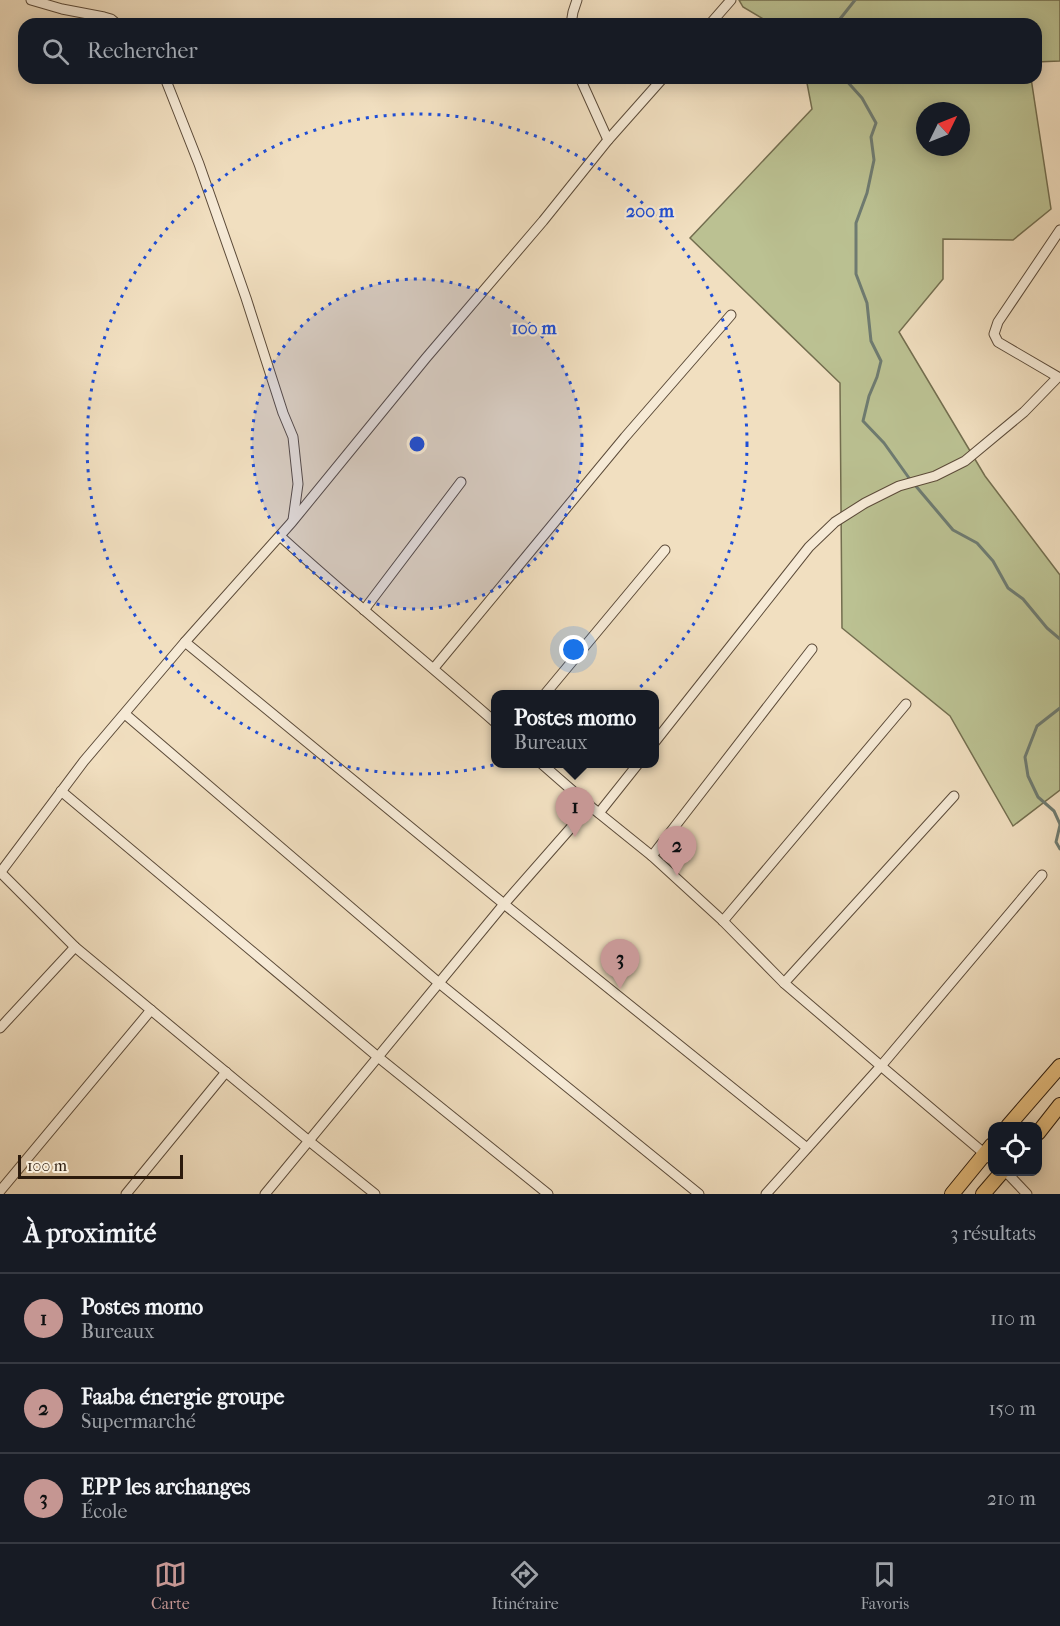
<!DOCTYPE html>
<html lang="fr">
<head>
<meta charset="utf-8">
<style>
  body { margin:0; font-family:"IM FELL French Canon",serif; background:#20242c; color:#f1f3f6 }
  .controls { position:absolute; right:18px; bottom:18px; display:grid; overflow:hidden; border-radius:12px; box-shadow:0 3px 15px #0003 }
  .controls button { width:54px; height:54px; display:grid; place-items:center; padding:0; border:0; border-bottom:2px solid #363941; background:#171b24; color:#f1f3f6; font:30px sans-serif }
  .compass { position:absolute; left:916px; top:102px; width:54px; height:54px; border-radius:50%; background:#171b24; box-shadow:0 3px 15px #0003; rotate:47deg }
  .scale { position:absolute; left:18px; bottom:15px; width:165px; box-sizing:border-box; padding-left:6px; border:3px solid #2b1a0c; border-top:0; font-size:16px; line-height:21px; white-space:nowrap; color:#2b1a0c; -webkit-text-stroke:4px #f6ead6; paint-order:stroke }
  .you { position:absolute; left:574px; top:650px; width:21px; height:21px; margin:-15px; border:4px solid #fff; border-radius:50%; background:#1a73e8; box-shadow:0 0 0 9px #1a73e833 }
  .badge { display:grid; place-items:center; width:39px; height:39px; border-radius:50%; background:#c59692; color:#111; font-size:20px; font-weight:700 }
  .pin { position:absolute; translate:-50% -50px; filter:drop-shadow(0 2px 3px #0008) }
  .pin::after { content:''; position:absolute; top:32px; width:21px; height:18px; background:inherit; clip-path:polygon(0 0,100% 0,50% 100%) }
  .popup { position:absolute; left:491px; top:690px; width:168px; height:78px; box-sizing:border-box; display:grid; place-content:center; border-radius:12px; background:#171b24; filter:drop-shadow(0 2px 4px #0005); font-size:20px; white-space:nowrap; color:#9ea1a6 }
  .popup b { font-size:22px; color:#f1f3f6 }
  .popup::after { content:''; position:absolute; left:50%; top:100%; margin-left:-12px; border:12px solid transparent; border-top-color:#171b24 }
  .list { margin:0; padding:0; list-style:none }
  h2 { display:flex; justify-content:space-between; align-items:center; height:78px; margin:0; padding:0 24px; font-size:26px }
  h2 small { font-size:20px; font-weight:400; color:#9ea1a6 }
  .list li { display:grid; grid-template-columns:39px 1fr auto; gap:18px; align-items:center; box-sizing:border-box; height:90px; padding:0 24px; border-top:2px solid #363941 }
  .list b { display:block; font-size:22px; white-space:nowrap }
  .list p { margin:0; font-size:20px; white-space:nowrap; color:#9ea1a6 }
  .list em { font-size:20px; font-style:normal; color:#9ea1a6 }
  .icon { flex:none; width:33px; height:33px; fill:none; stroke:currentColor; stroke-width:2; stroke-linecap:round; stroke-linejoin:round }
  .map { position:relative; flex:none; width:1060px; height:1194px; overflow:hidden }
  .search { position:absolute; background:#171b24; box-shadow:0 3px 15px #0003; left:18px; right:18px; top:18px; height:66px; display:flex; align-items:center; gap:15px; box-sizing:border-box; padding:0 21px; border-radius:18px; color:#9ea1a6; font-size:22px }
  .sheet { height:348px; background:#171b24 }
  nav { display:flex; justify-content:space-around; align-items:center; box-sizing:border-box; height:84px; border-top:2px solid #363941; background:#171b24; font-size:16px; color:#9ea1a6 }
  nav a { display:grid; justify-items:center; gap:3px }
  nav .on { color:#c59692 }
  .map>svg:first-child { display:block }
  .green { fill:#bbc192; stroke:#736e4f; stroke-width:1.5; fill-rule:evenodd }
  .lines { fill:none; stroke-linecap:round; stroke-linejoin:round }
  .stream { stroke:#6e7b71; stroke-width:3 }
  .street-casing { stroke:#5c4b39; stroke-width:11 }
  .primary-casing { stroke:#2b1a0c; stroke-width:16 }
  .street { stroke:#f6ead6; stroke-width:9 }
  .primary { stroke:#e8c080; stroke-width:14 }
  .ring { fill:none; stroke:#1d4ed8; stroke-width:3; stroke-dasharray:3 6 }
  .centre { fill:#1d4ed8; stroke:#f6ead6; stroke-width:3 }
  .ring-label { font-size:18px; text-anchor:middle; font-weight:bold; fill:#1d4ed8; stroke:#f6ead6; stroke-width:4.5; stroke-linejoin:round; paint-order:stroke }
</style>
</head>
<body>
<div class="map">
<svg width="1060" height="1194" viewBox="0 0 1060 1194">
  <rect width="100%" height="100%" fill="#f1dfc0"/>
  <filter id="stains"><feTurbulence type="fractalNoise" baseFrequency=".00333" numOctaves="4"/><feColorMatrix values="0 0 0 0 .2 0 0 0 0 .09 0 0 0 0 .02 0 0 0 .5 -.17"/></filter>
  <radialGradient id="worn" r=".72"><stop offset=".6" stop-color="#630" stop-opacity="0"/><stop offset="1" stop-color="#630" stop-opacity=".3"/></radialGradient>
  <g class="green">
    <path d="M739,0h321v61l-24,1v-38h-264l-29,-17z"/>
    <path d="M806,78h225l20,131 -38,31 -70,-1v40l-44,53 86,144 75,99v215l-47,36 -63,-110 -108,-88 -2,-245 -150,-145 122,-129zM925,111h36v36h-36z"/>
  </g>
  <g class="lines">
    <g class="stream">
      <path d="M839,24l1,-5 15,-19"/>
      <path d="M844,78l18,20 14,25 -5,14 3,23 -7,33 -11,30v51l11,29 4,38 10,20 -4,16 -8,19 -6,25 21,22 25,35 44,52 24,13 16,18 15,27 15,11 24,29 13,11"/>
      <path d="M1060,708l-23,18 -12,31 3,19 10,21 16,14 6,13"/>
      <path d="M1060,825l-4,17 4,7"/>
    </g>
    <g class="street-casing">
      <g id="street">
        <path d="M31,0l31,9 42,8 7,2 6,5"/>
        <path d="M571,24l2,-12 4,-12"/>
        <path d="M710,24l21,-24"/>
        <path d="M165,78l34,86 47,134 37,115 10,24 5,47 -5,36"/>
        <path d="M580,78l28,62"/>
        <path d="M280,536c70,64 144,124 216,187"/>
        <path d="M364,610l97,-128"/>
        <path d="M185,642l319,262 303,244"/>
        <path d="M434,668l191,-231 106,-122"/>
        <path d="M545,694l120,-144"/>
        <path d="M125,714l314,269 260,211"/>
        <path d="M654,743l155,-196 26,-25 30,-19 34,-17 36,-10 30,-15 59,-49 34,-35 -60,-35 -4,-8 4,-12 62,-92"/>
        <path d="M542,764l48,42 62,50 71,65 61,62 97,83 111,94"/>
        <path d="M61,791l317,266 170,137"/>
        <path d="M599,813l39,-49"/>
        <path d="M652,856l160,-207"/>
        <path d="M0,873l84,-112 101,-119 107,-120 134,-164 117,-137 65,-81 55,-62"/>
        <path d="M1,873l74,74 234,194 66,53"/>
        <path d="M723,921l183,-217"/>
        <path d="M784,983l170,-187"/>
        <path d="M0,1028l75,-81"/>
        <path d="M1006,1172l21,22"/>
        <path d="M0,1191l151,-181"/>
        <path d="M126,1194l100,-122"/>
        <path d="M265,1194l239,-290 86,-98"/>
        <path d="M766,1194l115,-128 161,-191"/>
      </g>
    </g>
    <g class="primary-casing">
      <g id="primary">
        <path d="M1008,1126l52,-60"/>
        <path d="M1038,1133l22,-28"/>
        <path d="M952,1194l40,-49"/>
        <path d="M983,1194l19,-22"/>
      </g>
    </g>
    <use href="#street" class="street"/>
    <use href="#primary" class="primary"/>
  </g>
  <circle cx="417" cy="444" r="165" fill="#1d4ed8" fill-opacity=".12"/>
  <g class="ring">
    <circle cx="417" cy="444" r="165"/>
    <circle cx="417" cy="444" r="330"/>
  </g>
  <circle cx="417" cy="444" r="9" class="centre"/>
  <g class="ring-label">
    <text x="650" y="217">200 m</text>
    <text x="534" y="334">100 m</text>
  </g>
  <rect width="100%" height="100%" filter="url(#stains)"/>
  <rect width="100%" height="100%" fill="url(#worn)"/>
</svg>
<div class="controls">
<button><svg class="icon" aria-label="locate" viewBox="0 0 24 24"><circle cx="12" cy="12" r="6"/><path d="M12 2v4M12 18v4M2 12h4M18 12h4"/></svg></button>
</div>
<svg class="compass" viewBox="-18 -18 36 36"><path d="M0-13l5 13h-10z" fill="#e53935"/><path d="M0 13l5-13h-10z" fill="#9ea1a6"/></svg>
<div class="scale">100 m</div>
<div class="you"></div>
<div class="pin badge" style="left:575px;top:837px">1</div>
<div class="popup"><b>Postes momo</b>Bureaux</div>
<div class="pin badge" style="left:677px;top:876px">2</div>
<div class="pin badge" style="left:620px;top:989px">3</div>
<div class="search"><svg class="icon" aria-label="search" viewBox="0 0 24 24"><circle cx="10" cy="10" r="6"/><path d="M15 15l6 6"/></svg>Rechercher</div>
</div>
<section class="sheet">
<h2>À proximité<small>3 résultats</small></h2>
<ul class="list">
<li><span class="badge">1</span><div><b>Postes momo</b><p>Bureaux</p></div><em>110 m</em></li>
<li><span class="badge">2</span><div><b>Faaba énergie groupe</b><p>Supermarché</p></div><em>150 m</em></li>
<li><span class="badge">3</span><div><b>EPP les archanges</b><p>École</p></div><em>210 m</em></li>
</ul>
</section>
<nav>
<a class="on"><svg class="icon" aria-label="map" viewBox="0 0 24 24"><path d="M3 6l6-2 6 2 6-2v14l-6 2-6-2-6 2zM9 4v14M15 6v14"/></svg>Carte</a>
<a><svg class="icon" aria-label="directions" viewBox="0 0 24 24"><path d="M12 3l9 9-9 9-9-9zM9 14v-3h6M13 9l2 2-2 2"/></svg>Itinéraire</a>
<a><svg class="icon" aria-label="saved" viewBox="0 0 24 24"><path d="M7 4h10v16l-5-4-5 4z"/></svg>Favoris</a>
</nav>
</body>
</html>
